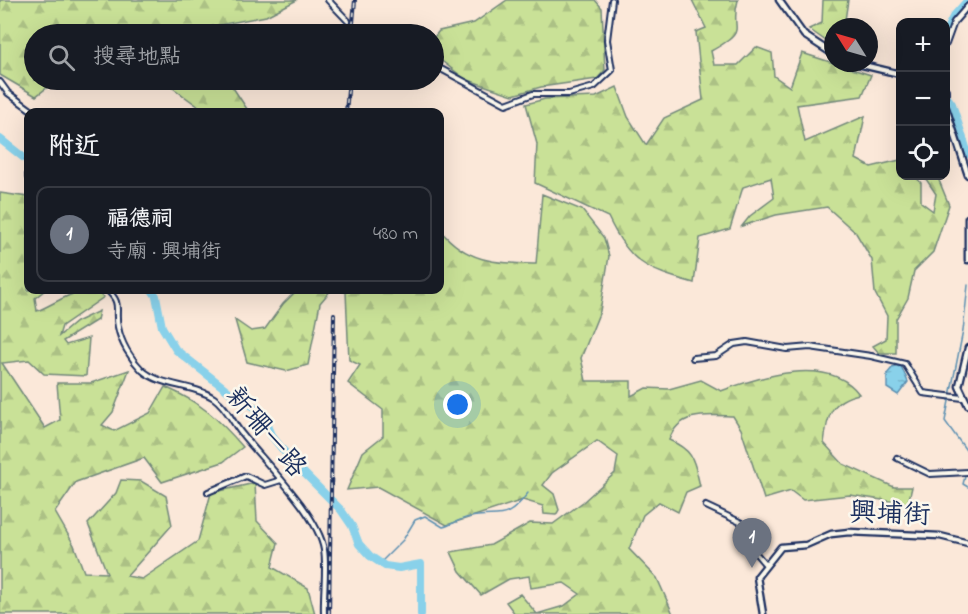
<!DOCTYPE html>
<html lang="zh-TW">
<head>
<meta charset="utf-8">
<style>
  body { margin:0; font-family:"Indie Flower","LXGW WenKai TC",sans-serif; background:#242831; color:#f1f3f6 }
  .controls { position:absolute; right:18px; top:18px; display:grid; overflow:hidden; border-radius:12px; box-shadow:0 6px 24px #0002 }
  .controls button { width:54px; height:54px; display:grid; place-items:center; padding:0; border:0; border-bottom:2px solid #363941; background:#171b24; color:#f1f3f6; font:30px sans-serif }
  .compass { position:absolute; left:824px; top:18px; width:54px; height:54px; border-radius:50%; background:#171b24; box-shadow:0 6px 24px #0002; rotate:307deg }
  .you { position:absolute; left:458px; top:405px; width:21px; height:21px; margin:-15px; border:4px solid #fff; border-radius:50%; background:#1a73e8; box-shadow:0 0 0 9px #1a73e833 }
  .badge { display:grid; place-items:center; width:39px; height:39px; border-radius:50%; background:#0b8043; color:#fff; font-size:20px; font-weight:700 }
  .pin { position:absolute; translate:-50% -50px; filter:drop-shadow(0 2px 3px #0008) }
  .pin::after { content:''; position:absolute; top:32px; width:21px; height:18px; background:inherit; clip-path:polygon(0 0,100% 0,50% 100%) }
  .list { margin:0; padding:0; list-style:none }
  h2 { display:flex; justify-content:space-between; align-items:center; height:78px; margin:0; padding:0 24px; font-size:26px }
  h2 small { font-size:20px; font-weight:400; color:#9ea1a6 }
  .list li { display:grid; grid-template-columns:39px 1fr auto; gap:18px; align-items:center; box-sizing:border-box; height:96px; margin:0 12px 12px; padding:0 12px; border:2px solid #363941; border-radius:12px }
  .list b { display:block; font-size:22px; white-space:nowrap }
  .list p { margin:0; font-size:20px; white-space:nowrap; color:#9ea1a6 }
  .list em { font-size:20px; font-style:normal; color:#9ea1a6 }
  .icon { flex:none; width:33px; height:33px; fill:none; stroke:currentColor; stroke-width:2; stroke-linecap:round; stroke-linejoin:round }
  .map { position:relative; flex:none; width:968px; height:614px; overflow:hidden }
  .search { position:absolute; background:#171b24; box-shadow:0 6px 24px #0002; left:24px; top:24px; width:420px; height:66px; display:flex; align-items:center; gap:15px; box-sizing:border-box; padding:0 21px; border-radius:33px; color:#9ea1a6; font-size:22px }
  .panel { position:absolute; background:#171b24; box-shadow:0 6px 24px #0002; left:24px; top:108px; width:420px; height:186px; border-radius:12px }
  .map>svg:first-child { display:block }
  .forest { fill:url(#forest-firs); stroke:#72887a; stroke-width:1.5 }
  .water { fill:url(#water-ripples); stroke:#5d90b2; stroke-width:1.5 }
  .lines { fill:none; stroke-linecap:round; stroke-linejoin:round }
  .stream { stroke:#5d90b2; stroke-width:1.5 }
  .river { stroke:#89d1ea; stroke-width:8 }
  .minor-tunnel { stroke:#cec3c0; stroke-width:4; stroke-dasharray:4 2; stroke-linecap:butt }
  .minor-casing { stroke:#1b2f5e; stroke-width:8 }
  .tertiary-casing { stroke:#1b2f5e; stroke-width:9 }
  .minor { stroke:#fbf7ec; stroke-width:4 }
  .tertiary { stroke:#fbf7ec; stroke-width:4.5 }
  .rail-casing { stroke:#1b2f5e; stroke-width:4 }
  .rail { stroke:#fbf7ec; stroke-width:1.5; stroke-dasharray:4.5; stroke-linecap:butt }
  .labels { text-anchor:middle; dominant-baseline:central; stroke-width:5; stroke-linejoin:round; paint-order:stroke }
  .street-label { font-size:27px; fill:#1b2f5e; stroke:#fbf7ec }
</style>
</head>
<body>
<div class="map">
<svg width="968" height="614" viewBox="0 0 968 614">
  <defs>
    <pattern id="forest-firs" width="22" height="20" patternUnits="userSpaceOnUse" patternTransform="scale(1.5)"><rect width="22" height="20" fill="#c9e197"/><path d="M5 1l3.5 6h-7zM16 11l3.5 6h-7z" fill="#acc185"/></pattern>
    <pattern id="water-ripples" width="26" height="14" patternUnits="userSpaceOnUse" patternTransform="scale(1.5)"><rect width="26" height="14" fill="#89d1ea"/><path d="M2 4q2-2 4 0t4 0M15 11q2-2 4 0t4 0" fill="none" stroke="#76b4cb"/></pattern>
  </defs>
  <rect width="100%" height="100%" fill="#fbe8d9"/>
  <filter id="ink" filterUnits="userSpaceOnUse"><feTurbulence type="fractalNoise" baseFrequency=".0167" numOctaves="2"/><feDisplacementMap in="SourceGraphic" scale="12" xChannelSelector="R" yChannelSelector="G"/><feConvolveMatrix kernelMatrix="1 2 1 2 8 2 1 2 1" color-interpolation-filters="sRGB"/></filter>
  <g filter="url(#ink)">
    <g class="forest">
      <path d="M0,0h297l-31,16 -82,16 2,2h-152v46h23l-21,16 -36,-21z"/>
      <path d="M507,0h88l7,8 3,62 -8,9 -56,8 -28,8 -48,-16 -31,-24v-18l5,-6 35,-8z"/>
      <path d="M692,0h46c-9,32 13,29 -27,51l3,14h24l18,-18 16,6 2,23 16,11 12,-34 69,22 -9,21 -65,9 8,37 60,-26 -9,43 15,8 29,-7v16h15l6,7v19l12,9 3,-17 -12,-18h12l2,2 11,27 -16,47 -19,19 -6,27 -12,21v34h-17l-6,-7 13,-7 1,-23 -12,-23 -3,-33 -16,-27 -29,-26 -51,8 -34,11 8,-10 24,-18 -3,-20 -28,9 -13,42 -30,9 -6,45c-48,-13 -65,-21 -86,-66l-73,-34 2,-39 -11,-40 19,-5 51,-2 21,-10 11,30 18,28 18,-27 39,-18 -7,-68 10,-4z"/>
      <path d="M823,0h25l-4,27h-11v19l-24,-17 13,-6z"/>
      <path d="M162,80h66l21,32h-43z"/>
      <path d="M0,193l28,4v93h17l-10,8 2,13c21,-8 47,-31 67,-14l-42,29 -3,10 17,-14 23,-11 -2,9 -34,21 3,4 23,-7 -3,38 -42,-2 -15,-14 -27,3 43,65 15,-8 -3,-37h34l38,-13 -16,42 -11,13 12,6 36,-18 15,-26c35,15 53,31 78,60l-20,15 -61,20 -18,-24 -68,24 -21,30 19,33 10,27 23,1 -19,-49 28,-31 5,-13 20,1 25,15 6,29 -45,51 15,3 56,-38 13,-48 44,-10 2,38 21,22 -6,24 36,21 7,26h-315z"/>
      <path d="M542,194l40,16 22,28 5,18 -9,55 -19,47 5,23h45v15l15,-8 23,1 32,-9 20,11c38,-14 108,-37 138,3 -29,6 -32,23 -35,49l19,21 51,23h18l-4,17 -58,-9 -47,5 -12,-9 -27,8 -23,-70 -8,-13c-26,-1 -54,-5 -64,24 26,11 25,22 31,46l-14,6 -8,20 -19,-10 -16,13 -14,34 28,29 16,36h-158l-9,-12 14,-8 17,20 27,-8 16,-12 -16,-11 -33,5 -2,-12 -20,3 -28,16 -21,-24 -9,-19 40,-7 39,-22 23,1 30,-22 32,-29 3,-17 -21,-15 -45,32 -9,12 11,9 5,16 -3,5 -12,-1 -1,-8 -20,-6 -76,25 -69,-38 -31,3 16,-38 20,-16v-26l-35,-27 12,-18 -11,-5 -3,-68 -12,-2h106v-60c27,33 56,33 96,34z"/>
      <path d="M297,290h34l-11,13 -12,62 -22,6 -39,-9 -12,-42 16,11 14,-2 18,-25z"/>
    </g>
    <path class="water" d="M901,366l7,16 -10,13 -11,-7v-14l5,-6z"/>
    <g class="lines">
      <g class="stream">
        <path d="M968,285l-5,46 -18,90 23,32"/>
        <path d="M966,473l-3,11 5,3"/>
        <path d="M380,563l23,-23 12,-20 10,-4 18,11c8,-2 15,-7 23,-9 33,-8 37,8 62,-25"/>
      </g>
      <g class="river">
        <path d="M946,31l7,-14 15,-17"/>
        <path d="M946,96l6,8 16,50"/>
        <path d="M0,139l28,22"/>
        <path d="M152,290l4,6 6,31 14,23 56,44 29,17 10,24 20,25 50,50 11,16 7,18 11,12 15,10 14,2 22,-4v50"/>
      </g>
      <path class="minor-tunnel" d="M348,21l12,10"/>
      <g class="minor-casing">
        <g id="minor">
          <path d="M328,0l20,21"/>
          <path d="M360,31l2,3"/>
          <path d="M946,44l8,-22 14,-16"/>
          <path d="M434,62l7,7 65,35 27,-10h36l25,-7 18,-17 -5,-30 5,-40"/>
          <path d="M0,82l8,11 26,19"/>
          <path d="M946,90v5"/>
          <path d="M28,162v15"/>
          <path d="M107,290c16,14 7,19 11,37 3,16 13,32 24,43 19,17 51,14 72,28 13,9 18,24 28,36 23,29 76,80 82,116 3,17 -1,45 0,64"/>
          <path d="M693,358l23,-2 18,-12 13,-2 40,7 23,-2 61,9 34,8 18,29 40,5"/>
          <path d="M897,458l33,16 38,-2"/>
          <path d="M208,492l38,-16 19,9 16,-5"/>
          <path d="M706,506l36,17 11,27 12,14"/>
        </g>
      </g>
      <g class="tertiary-casing">
        <g id="tertiary">
          <path d="M779,0l25,35 29,19"/>
          <path d="M854,63l46,11"/>
          <path d="M946,108l22,67"/>
          <path d="M968,218v42"/>
          <path d="M968,348l-9,38 9,19"/>
          <path d="M763,614l-6,-37 24,-30 25,-2 25,-11 18,-2 91,4 28,7"/>
        </g>
      </g>
      <use href="#minor" class="minor"/>
      <use href="#tertiary" class="tertiary"/>
      <g class="rail-casing">
        <g id="rail">
          <path d="M352,34l3,-34"/>
          <path d="M346,112l3,-32"/>
          <path d="M329,614l5,-300"/>
        </g>
      </g>
      <use href="#rail" class="rail"/>
    </g>
  </g>
  <g class="labels">
    <g class="street-label">
      <text transform="translate(265 433) rotate(50)">新珊一路</text>
      <text transform="translate(890 515) rotate(2)">興埔街</text>
    </g>
  </g>
</svg>
<div class="controls">
<button>+</button>
<button>−</button>
<button><svg class="icon" aria-label="locate" viewBox="0 0 24 24"><circle cx="12" cy="12" r="6"/><path d="M12 2v4M12 18v4M2 12h4M18 12h4"/></svg></button>
</div>
<svg class="compass" viewBox="-18 -18 36 36"><path d="M0-13l5 13h-10z" fill="#e53935"/><path d="M0 13l5-13h-10z" fill="#9ea1a6"/></svg>
<div class="you"></div>
<div class="pin badge" style="left:752px;top:568px;background:#6b7280">1</div>
<div class="search"><svg class="icon" aria-label="search" viewBox="0 0 24 24"><circle cx="10" cy="10" r="6"/><path d="M15 15l6 6"/></svg>搜尋地點</div>
<section class="panel">
<h2>附近<small></small></h2>
<ul class="list">
<li><span class="badge" style="background:#6b7280">1</span><div><b>福德祠</b><p>寺廟 · 興埔街</p></div><em>480 m</em></li>
</ul>
</section>
</div>
</body>
</html>
